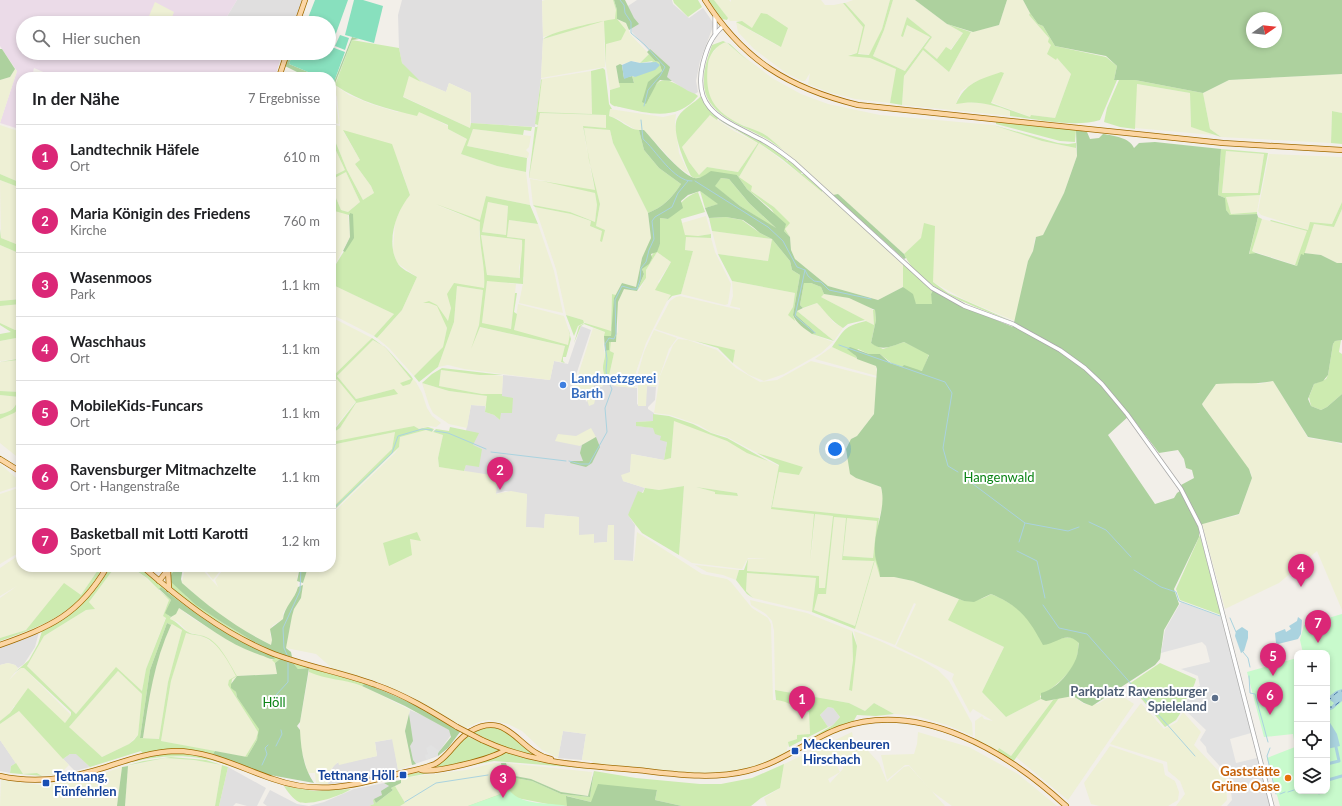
<!DOCTYPE html>
<html lang="de">
<head>
<meta charset="utf-8">
<style>
  body { margin:0; font-family:Lato,sans-serif; background:#f2f2f2; color:#202124 }
  .controls { position:absolute; right:12px; bottom:12px; display:grid; overflow:hidden; border-radius:8px; box-shadow:0 2px 6px #0003 }
  .controls button { width:36px; height:36px; display:grid; place-items:center; padding:0; border:0; border-bottom:1px solid #e0e0e0; background:#fff; color:#202124; font:20px sans-serif }
  .compass { position:absolute; left:1246px; top:12px; width:36px; height:36px; border-radius:50%; background:#fff; box-shadow:0 2px 6px #0003; rotate:76deg }
  .you { position:absolute; left:835px; top:449px; width:14px; height:14px; margin:-10px; border:3px solid #fff; border-radius:50%; background:#1a73e8; box-shadow:0 0 0 6px #1a73e833 }
  .badge { display:grid; place-items:center; width:26px; height:26px; border-radius:50%; background:#db2777; color:#fff; font-size:13px; font-weight:700 }
  .pin { position:absolute; translate:-50% -33px; filter:drop-shadow(0 1px 2px #0008) }
  .pin::after { content:''; position:absolute; top:21px; width:14px; height:12px; background:inherit; clip-path:polygon(0 0,100% 0,50% 100%) }
  .list { margin:0; padding:0; list-style:none }
  h2 { display:flex; justify-content:space-between; align-items:center; height:52px; margin:0; padding:0 16px; font-size:17px }
  h2 small { font-size:13px; font-weight:400; color:#757577 }
  .list li { display:grid; grid-template-columns:26px 1fr auto; gap:12px; align-items:center; box-sizing:border-box; height:64px; padding:0 16px; border-top:1px solid #e0e0e0 }
  .list b { display:block; font-size:15px; white-space:nowrap }
  .list p { margin:0; font-size:13px; white-space:nowrap; color:#757577 }
  .list em { font-size:13px; font-style:normal; color:#757577 }
  .icon { flex:none; width:22px; height:22px; fill:none; stroke:currentColor; stroke-width:2; stroke-linecap:round; stroke-linejoin:round }
  .map { position:relative; flex:none; width:1342px; height:806px; overflow:hidden }
  .search { position:absolute; background:#fff; box-shadow:0 2px 6px #0003; left:16px; top:16px; width:320px; height:44px; display:flex; align-items:center; gap:10px; box-sizing:border-box; padding:0 14px; border-radius:22px; color:#757577; font-size:15px }
  .panel { position:absolute; background:#fff; box-shadow:0 2px 6px #0003; left:16px; top:72px; width:320px; height:500px; border-radius:16px }
  .map>svg:first-child { display:block }
  .residential { fill:#e0dfdf }
  .industrial { fill:#ebdbe8 }
  .farmland { fill:#eef0d5; fill-rule:evenodd }
  .grass { fill:#cdebb0; fill-rule:evenodd }
  .forest { fill:#add19e; fill-rule:evenodd }
  .park { fill:#c8facc }
  .pitch { fill:#88e0be }
  .parking { fill:#e2e2e2 }
  .water { fill:#aad3df }
  .lines { fill:none; stroke-linecap:round; stroke-linejoin:round }
  .stream { stroke:#aad3df; stroke-width:1 }
  .canal { stroke:#aad3df; stroke-width:3 }
  .ferry { stroke:#4a7aab; stroke-width:1; stroke-dasharray:5 4; stroke-linecap:butt }
  .minor-casing { stroke:#a9a9a9; stroke-width:5 }
  .major-casing { stroke:#a06b00; stroke-width:6 }
  .minor { stroke:#fff; stroke-width:3.5 }
  .major { stroke:#fcd6a4; stroke-width:4.5 }
  .major-bridge-casing { stroke:#a06b00; stroke-width:6; stroke-linecap:butt }
  .major-bridge { stroke:#fcd6a4; stroke-width:4.5 }
  .shop-dot { fill:#3f7fe0; stroke:#fff; stroke-width:1.5 }
  .service-dot { fill:#5c6f8a; stroke:#fff; stroke-width:1.5 }
  .transit-dot { fill:#1a4fb4; stroke:#fff; stroke-width:1.5 }
  .food-dot { fill:#e8710a; stroke:#fff; stroke-width:1.5 }
  .labels { text-anchor:middle; dominant-baseline:central; stroke-width:4; stroke-linejoin:round; paint-order:stroke }
  .shop-label { font-size:13px; font-weight:bold; fill:#366cbe; stroke:#fff; text-anchor:start }
  .park-label { font-size:13px; fill:#0c8416; stroke:#fff }
  .service-label { font-size:13px; font-weight:bold; fill:#4e5e75; stroke:#fff; text-anchor:end }
  .transit-label { font-size:13px; font-weight:bold; fill:#164399; stroke:#fff; text-anchor:start }
  .food-label { font-size:13px; font-weight:bold; fill:#c56008; stroke:#fff; text-anchor:end }
</style>
</head>
<body>
<div class="map">
<svg width="1342" height="806" viewBox="0 0 1342 806">
  <rect width="100%" height="100%" fill="#f2efe9"/>
  <g class="residential">
    <path d="M237,0h68l-8,23h-74z"/>
    <path d="M402,0h140l1,39 -2,39 -6,49 -64,-4v-30l-22,-10 -3,9 -25,-10 -11,-9 -8,-10 -3,-15 -1,-33z"/>
    <path d="M637,0h35l1,4 16,14 14,-10 11,16 -14,37 -4,20 2,11 -5,3 -27,-18 -7,-15 -27,-30 -4,-26z"/>
    <path d="M581,326l10,4 -19,57 13,7 1,8 5,-6 3,-12 8,3 2,-6 11,5 22,2v17l9,-10 1,-9 9,1 -1,13 -7,7v2l6,4 -1,8 -17,1 1,4 17,2 13,14 -3,18 -32,-6 -2,18 -7,9 22,7 -17,27 7,10 -2,36 -19,-1 -6,-35 -1,17 -14,1v-8h-14v-18l-34,-3 -1,14 -19,-1 2,-33 -22,-3 -10,3 -31,-23 2,-6 16,-16 -9,-3 -7,-15 5,-26 14,1v6l9,3 6,5 3,-45 47,5 4,-19 14,3z"/>
    <path d="M39,632l-4,15 -11,17 -6,4 -3,-3 -7,-2 -8,2v-18z"/>
    <path d="M828,707l5,1 7,9 -7,8 -5,2 -8,-12z"/>
    <path d="M410,710l21,9 18,11 2,5 -13,18v3l-26,9 -7,-34z"/>
    <path d="M563,731l23,3 -4,26 -24,-2z"/>
    <path d="M393,739l5,31 -39,11 -31,3 1,-9 5,-10 5,-3v2l38,-8 -2,-14z"/>
    <path d="M0,740l16,23 -5,3 -1,7 -10,-2z"/>
    <path d="M70,754h7l13,13 -15,4 -12,-12z"/>
    <path d="M228,767l38,21 -9,18h-10l-11,-3 -3,3h-14z"/>
    <path d="M384,783l5,3 -15,18 -5,2h-102l-4,-3 7,-13 27,14 12,2 15,-4 30,-13z"/>
  </g>
  <path class="industrial" d="M0,0h237l-14,23h-200v30h248l10,4 -6,20h-220l-21,-9 -2,9h-11v34l-5,17 -16,-5 17,-52 -17,-25z"/>
  <g class="farmland">
    <path d="M545,0h68l3,10v9l10,4 4,11 19,20 -9,9 -7,-2 -17,5 4,21 -10,3 -4,-24 -2,-46 1,47 -64,11 2,-39 59,-18 -59,16 -1,-36z"/>
    <path d="M714,0h15l2,2v-2h90l4,5h9l9,-2 21,24 -6,23 7,-25 -20,-22 8,-3h37l-8,29 -12,26 -13,-2 -8,2 21,3 27,11 -7,34 -35,-4 -27,-7 -20,-8 2,-11 -5,8h-3l-16,-8 -32,-24 -16,-17 -2,-10 44,25 -39,-26h-11z"/>
    <path d="M893,0h22l32,24 16,9 -13,17 -13,9 -13,-11 8,-11 -25,-20 -4,20 4,-12 23,11 -25,35 -32,-15 11,-26z"/>
    <path d="M1007,0h16l7,13 -1,2 20,23 8,20 14,16 -16,44 -24,-3 -1,2 -39,-15 13,-29 -29,9 -14,9 -5,12 10,-1 24,2 20,7v5l-108,-11 2,-29 19,-26 26,22 22,-40 28,-7z"/>
    <path d="M155,2l19,10 -4,11h-24z"/>
    <path d="M725,42l47,36 29,16 27,10 52,11 113,10 49,16 34,7 1,8 -13,37 -21,42 -8,3 -2,13 -5,10 -13,60 -50,-21 -32,-18 -11,-44 -18,16 -66,-60 -5,1 -67,-60 -37,-16 -13,-11 -8,-15 -2,-12 3,-24 11,-13z"/>
    <path d="M15,69l2,2 -17,52v-43l10,-3z"/>
    <path d="M591,71l1,43 -54,-2 4,-33z"/>
    <path d="M1342,74v39l-10,-2 -1,32 -110,-6 -11,-8 -7,-36 26,-13z"/>
    <path d="M409,76l37,16 3,-9 22,10 -1,35 -68,-32z"/>
    <path d="M1136,84l54,9 1,34 13,3 9,5 -78,-7z"/>
    <path d="M335,85l14,10 22,9 26,8 22,-1 29,15v3l19,10 -6,15 36,12 29,6 4,33 -44,-9 -6,24 -44,-15 44,17 -1,11 6,43 -1,13 -30,-5 -4,14 1,10 -2,14 -7,-7 5,13 -4,19 -29,29 -25,-28 -12,-10 25,-28 15,-33 -20,-14 -4,-12 2,-29 8,-18 7,-9 -9,-27 -58,-37 17,29 -5,4 16,22 3,7 -11,7 -16,-30 -16,-39v-7l9,2 -3,-29 -4,-8z"/>
    <path d="M331,91l4,5 4,28 -8,-2z"/>
    <path d="M610,109l53,8 13,-3 -1,9 4,30 10,21 -11,-7 -34,-37h-8l-18,-11 -9,-3z"/>
    <path d="M540,113l66,2v13l-23,-2 5,32 -4,-30 26,2 3,13 35,70 3,25 -1,5 -8,15 -6,29 -14,-4 -6,12 -4,-1 -1,38 -28,-10v-2l-17,-5 -10,-46 -21,-62 36,7 20,7 -1,5 12,5 3,-1 -9,-4 4,-22 -11,-42 6,29 -24,-5 24,7 2,12 -2,17 -25,-10 -37,-7 -3,-26 27,4 -28,-5z"/>
    <path d="M710,115l24,16 24,12 -20,29 -31,-5 -8,8 -10,-13 -7,-15z"/>
    <path d="M0,125l21,7v51l-21,-9z"/>
    <path d="M473,129l58,7 -2,11 -3,3 3,3 -1,5 -61,-12z"/>
    <path d="M331,140l14,30 -14,7z"/>
    <path d="M759,143l66,50 78,71v23l-25,13 -50,-14 -33,-27 -4,-9 -1,-13 -5,-8 4,-6 -15,-16 -23,-16 -12,-14z"/>
    <path d="M1226,151l38,3 -6,39 -36,1z"/>
    <path d="M1269,154l73,3v45l-10,22 -21,-2 -3,8 -47,-15 -3,-4z"/>
    <path d="M346,172l14,30 -12,10 -7,-2 -10,-24v-6z"/>
    <path d="M0,180l21,8v58l-20,-8z"/>
    <path d="M1260,195l-3,17 -26,2 -5,-17z"/>
    <path d="M488,202l20,4 -2,29 -24,-3z"/>
    <path d="M1342,209v54h-5l-16,-8 -17,-2 10,-29 20,3z"/>
    <path d="M331,210l17,3 2,24 -19,35z"/>
    <path d="M706,216l5,18 -13,2h-13l-3,-13z"/>
    <path d="M1262,219l46,12 -13,34 -43,-14z"/>
    <path d="M509,220l29,4 16,47 9,42 -44,-10 5,-25 -2,-3 3,-36 -18,-2z"/>
    <path d="M712,231l60,8 -4,22 -50,-7z"/>
    <path d="M481,235l41,5 1,12 -4,15 1,11 -33,-3z"/>
    <path d="M686,237l25,1 4,14 16,32 -3,20 -3,1 -44,-11 12,-43 -8,-1z"/>
    <path d="M0,245l21,9v45l-21,2z"/>
    <path d="M657,252l14,10 -13,20 14,14 -4,3 -22,44 -10,29 -1,16 -20,-2 -4,-2 -2,-8 5,-23 -4,-2 1,-10 7,-9v-30l6,-13 15,2 7,-13v-8z"/>
    <path d="M487,280l29,4 -5,45 -29,-5z"/>
    <path d="M732,281l63,12 -2,14 -4,8 23,19 21,8 -12,11 -37,21 -20,7 -15,-6 -16,-12 1,-13 -45,-10 -34,-11 15,-28 6,-4 4,-1 60,14v-2l-10,-2 3,-10z"/>
    <path d="M331,284l63,30 -20,22 -43,-22z"/>
    <path d="M457,286l26,4 -4,35 -8,24 8,-22 86,19 -4,16 -7,-1 -4,19 -86,-11 -16,-4 -10,2 16,-45z"/>
    <path d="M824,294l25,4 17,7 7,5 1,15 -53,-28z"/>
    <path d="M817,303l8,8 8,11 10,6 -9,13 -37,-30z"/>
    <path d="M21,304v25l-6,1 -15,-7v-17z"/>
    <path d="M518,304l46,12 6,18 -1,12 -55,-15z"/>
    <path d="M331,317l41,21 -41,40z"/>
    <path d="M593,328l12,4 -2,14 2,9 -2,11 2,12 -3,9 -8,-3 -3,12 4,4 -1,4 -5,2 -4,-12 -11,-6z"/>
    <path d="M654,330l23,8 -8,11 -13,38 -9,-1 -1,20h-8v-33l6,-21z"/>
    <path d="M16,338l1,21 -17,2v-20z"/>
    <path d="M678,339l10,1 29,10 19,18 24,14 17,-2 34,-19 66,17 -3,36 -17,22 -6,3 5,39 25,9 3,15 -5,16 -107,-11 7,-35 20,3 4,-8 -40,-11 -38,-20 -13,-3 -13,-8 -29,-10 -16,-2 6,-37 13,-31z"/>
    <path d="M373,340l12,7 26,32 -10,4 9,1 3,-5 3,3 6,11 5,15 5,8 9,7 -5,4 -7,-1 -10,3 -5,-3 -83,17v-9l9,-6 16,-25 38,-14 -38,10 -19,-23z"/>
    <path d="M832,347l44,19 1,10 -62,-17z"/>
    <path d="M18,360l3,32 -21,-1v-29z"/>
    <path d="M441,370l62,6 -1,18h-20l-43,-8z"/>
    <path d="M337,378l19,23 -25,31v-49z"/>
    <path d="M1273,381l35,57 27,4 7,3v165l-25,-59 -38,32 -54,26 -23,-85 37,-9 13,-37 -1,-5 -49,-69 14,-20 17,-2h21l5,2z"/>
    <path d="M422,383l27,8 39,5 -2,10 -15,-1 -4,23 -18,-4 -16,-11 -4,-8z"/>
    <path d="M0,395l19,2 -3,9 -8,6 -8,2z"/>
    <path d="M21,406v54l-21,-17v-24z"/>
    <path d="M674,420l53,21 52,25 -8,42 43,6 -3,46 4,-46 18,2 -8,73 -6,-1v-12l-72,-5 1,-12 19,-1h-19l-6,11 -50,-6 -13,-8 5,-69 -25,4 -14,-2 -22,-7 -2,-6 9,-3 1,-18 33,6 7,-2zM696,487l41,6 1,3 -22,-2 -1,-2z"/>
    <path d="M591,428l5,9 -16,9 -25,-5 3,-7 18,2z"/>
    <path d="M426,430l17,5 -5,23 1,9 59,9 -2,18 15,-3 16,3 -1,33 18,1 1,-14 34,3v18l15,-1v9l13,-1 1,-17h6v35l20,1 3,-29 65,42 25,5 4,3 21,26 16,10 3,6 2,76h12l16,11 8,1 1,22 -21,8 -3,11 -32,14 -16,4 -33,3 -110,-9 -3,-4 -10,-1 4,-26 -23,-3 -5,27 -16,-8 -20,-19 -14,-7 -19,-4 -10,2 -13,6 -56,-32 -34,-15 -43,-12 -17,-15 -30,-6 6,-32 2,-7 7,-11 4,-25 3,-6h23v-52l64,-62 4,-6 1,-10z"/>
    <path d="M395,432l-3,17 -61,60v-64z"/>
    <path d="M0,464l21,18v3l-21,7z"/>
    <path d="M21,487v66l-1,-1 -20,12v-70z"/>
    <path d="M834,517l12,1 -4,42 32,1 -19,65 -41,-16 4,-16h8z"/>
    <path d="M847,517l30,4 -4,37 -30,-2z"/>
    <path d="M19,555l2,12h79l-19,28 -17,-11 -38,46 -26,8v-40l17,-12 -17,10v-28z"/>
    <path d="M875,559l5,18h14l19,4 46,18 -10,21 55,27 -22,45 24,25 35,-18 12,1 -42,56 -12,-8 -2,4 -22,-11v-20l7,-5 2,3 9,2 -20,-12 -3,4 -18,-34 2,-5 -58,-28 20,-42 -2,-1 -19,42 -40,-16z"/>
    <path d="M695,565h1l43,5 -3,10 -13,-5 -16,-3z"/>
    <path d="M115,567h16l15,11 23,22 -6,16 3,1 -20,52 -4,22 -26,-23 -40,46 -49,-48 17,-30 42,-26 8,-1 -5,-7z"/>
    <path d="M185,567h15l18,20 -3,-7 10,-13h75l-3,10 1,10 -5,12 -10,14v6l-11,7 -2,8 2,6 -1,5 -35,-19 -26,-18 -28,-25z"/>
    <path d="M203,567h20l-10,13z"/>
    <path d="M747,573l69,5 -4,34 -59,-14 -7,-7z"/>
    <path d="M750,600l57,13 45,18 1,29 -4,30 2,1 6,-44 -3,-16 26,10 41,19 17,10 11,11 23,42 1,13 -26,-11 -31,-9 -22,-2 -20,-11 -9,8 -16,-8 -74,-13 -1,-59 -2,-10 -6,-7 -15,-9z"/>
    <path d="M179,608l13,10 41,25 42,18 2,13 -40,2 -4,-7 4,7 -9,9 30,47 -2,7 -11,18 -84,-16 10,-60 14,-48 20,4 13,11 -12,-11 -18,-5 -10,-10 -8,-3z"/>
    <path d="M172,623l10,7 -14,52 -9,57 -16,-1 9,-56 10,-36z"/>
    <path d="M8,663l7,2 3,3 -9,12 12,-12h3l47,47 -6,8 -51,-17 -4,7 -10,8v-56z"/>
    <path d="M118,671l24,23 -4,41 -9,9 -27,13 -33,-30z"/>
    <path d="M309,672l31,7 25,8 45,23 -5,21 7,34 -14,5 -6,-31 -17,3 2,14 -38,9 -1,-3 -7,7 -3,15 -12,-1 -1,-10h-7l-8,-28v-23z"/>
    <path d="M1116,692l18,12 -66,96 -52,-43 43,-59 14,-2 11,8h14z"/>
    <path d="M1141,703l23,26 13,-7 6,-10 18,20 -7,13 32,34 1,21 -6,6h-45l9,-12 -5,-13 -12,-10 -1,-9 -57,-18z"/>
    <path d="M19,711l50,54 -9,9 -18,2 -5,-3 -14,1 -23,-34v-16z"/>
    <path d="M852,732l3,16 -6,4 8,-4 -1,-6 5,1 18,20 8,19 17,-15 5,-1 36,40h-178l-3,-8 16,-10 4,-24zM845,754l-2,15 -13,14 -2,-4 12,-7 -5,-10 9,-4 -2,-3z"/>
    <path d="M918,732l51,15 49,27 39,32h-105l-22,-16 -21,-25h-4l-18,15 -6,-25 33,-1 3,-10z"/>
    <path d="M1110,746l53,18 2,11 10,6 4,11 -1,8 -10,6h-69l-8,-2 -7,-21z"/>
    <path d="M165,758l29,2 28,5 -7,41h-90l3,-40z"/>
    <path d="M494,763h7l6,29 -39,14h-68l5,-3 -10,-17 6,-3v-3l8,-3 57,-7z"/>
    <path d="M506,763l86,9 -3,24 -28,-4 -30,-13 -21,-4z"/>
    <path d="M122,767l-5,39h-117l1,-26 41,5 43,-6z"/>
  </g>
  <g class="grass">
    <path d="M613,0h1l3,10v9l9,11 -5,10 -15,4v22l-2,-45 -61,18c9,-8 58,-18 72,-20l1,-9z"/>
    <path d="M673,0h25l4,7 -14,10 -14,-14z"/>
    <path d="M708,0h6l14,18 -1,2 -5,-1z"/>
    <path d="M890,0h3l-9,30 -11,26 32,15 25,-34 -23,-12 -4,12 -2,-1 6,-19 25,20 -8,11 13,11 9,-12 5,3 12,-17 -16,-9 24,8 -22,40 -26,-22 -19,26 -2,29 -12,-2 6,-34 -26,-11 -22,-2 9,-3 6,-26 -20,-24h2l20,22 -7,29 11,1 13,-26z"/>
    <path d="M761,13l6,1 21,14 -7,19 -45,-25 6,-1 10,7z"/>
    <path d="M1030,13l8,11 5,2 12,20 51,11 11,9 -3,14h3l-17,40c-25,8 -64,-1 -90,-4v-5c-18,-7 -35,-11 -54,-7 10,-22 23,-24 45,-32l3,1 -13,30 39,14 1,-2 24,3 16,-44 -14,-16 -1,2 -9,-6 4,-9 -3,-3 1,-4 -20,-23z"/>
    <path d="M352,40l47,8 3,15 19,19 -12,-6 -6,21 67,31 1,-5 61,4 -1,4 -7,-1 -1,5 -50,-6 -6,17 60,12 -1,14 -29,-6 -36,-12 6,-15 -19,-10v-4l-29,-13 -2,4c-30,-7 -57,-14 -82,-31z"/>
    <path d="M723,41l7,3 18,17 -22,-19c-10,3 -17,13 -18,22 -4,34 6,48 36,62 8,3 16,5 23,10 5,4 11,9 16,14 -6,-4 -12,-9 -18,-12 -25,-14 -64,-24 -61,-60 0,-12 5,-23 8,-33z"/>
    <path d="M649,54l6,7 4,1 3,9 -9,9 -5,21c9,-24 14,-26 37,-12 4,3 10,4 13,7 -20,25 -48,18 -74,12 -6,-2 -10,0 -14,-5v-13l10,-3 -1,-4h15l-2,-7 3,1 18,-16 -13,2z"/>
    <path d="M603,68l2,2 4,34 3,5h-2l-1,7c11,3 20,14 30,14l5,20 15,18 22,16c-9,14 -18,23 -33,29l-35,-70 -3,-13 -26,-2 5,32 11,44 -4,22 9,4 -3,12 -2,-1 2,-10 -12,-5 1,-5 -20,-7 -36,-7 -2,-2 37,7 25,10 2,-17 -2,-12 -53,-12 53,9 -12,-64 23,2v-13l-66,-2 -11,65v-2l6,-49h3v-2l-3,-1 6,-44 1,-1 -4,33 54,2 -1,-43z"/>
    <path d="M1119,80h16l68,13 7,36 11,8 -30,-10 -1,-34 -53,-9 -2,45 -15,-2 -16,-5 3,-14z"/>
    <path d="M701,96l10,16 7,6 -1,2 -7,-5 -28,32 7,15 10,13 8,-8 31,5 20,-29 -39,-23h1l15,8 1,3 3,-1 35,18v2h2l10,8 1,3 2,-1 13,12 -1,2h4l17,16v2l-40,-33 -23,-16 -20,34 13,9 -1,5 23,16 16,16 -5,6 5,8 -6,-6 -12,-21 -25,-21 -10,-14 -43,3 -3,-2c-6,-12 -21,-47 -13,-59 5,-9 17,-14 23,-21z"/>
    <path d="M1332,111l10,2v31l-11,-1z"/>
    <path d="M996,122l80,8 -1,12 -15,-1 -64,-17z"/>
    <path d="M993,125l65,18 10,1 8,-1v5l-34,-7z"/>
    <path d="M343,130l49,14 18,51c-14,17 -24,46 -13,67 3,7 14,11 20,15l-15,33 -25,28 -3,-2 20,-22 -63,-30v-12l20,-32 -1,-27 -1,2 -18,-5v-24l10,24 7,2 12,-10 -14,-30 -15,8v-3l14,-7 -14,-30v-9l16,39 16,30 11,-7 -3,-7 -16,-22 5,-4z"/>
    <path d="M1221,149l47,4 -8,42 -34,2 5,17 26,-2v2l-27,1 -5,-6v-11l-7,-3zM1226,151l38,3 -6,39h-36z"/>
    <path d="M0,174l21,9v5l-21,-8z"/>
    <path d="M721,178l8,1 20,24 29,27 -38,-24 -26,-20z"/>
    <path d="M700,191l19,13 -14,4z"/>
    <path d="M698,192l7,20 -24,7 4,16 13,1 13,-2v4l-25,-1 -1,13 8,1 -12,43 -9,2 -5,5 4,-6 -16,-5 16,-28 -14,-10 -11,18v8l-9,13 7,-17 -2,-5 18,-25v-26l8,1c13,-11 10,-20 30,-27z"/>
    <path d="M486,196l44,9 8,19 -29,-4 -2,17 18,2 -2,45 -36,-3 -5,42 29,6 4,-36h2l-3,19 3,2 -3,16 54,15 2,-11 -2,-6 3,11 -5,18h-3v4l2,2 -4,-1 4,-16 -85,-19 -9,22 8,-24 4,-35 -26,-4 -3,36 -16,45 -19,15 -5,-6 29,-29 4,-19 -10,-22 -8,-3h-6l6,-2 8,4 11,16 3,-13 -4,-14 7,-11 30,5c2,-22 -6,-43 -4,-66l-44,-18 44,16zM488,202l20,4 -2,29 -24,-3zM481,235l41,5c1,13 -3,25 -2,38l-33,-3z"/>
    <path d="M1342,202v7l-8,18 -20,-3 -10,31h-3l-4,11 -2,-1 12,-34 -37,-10 1,-1 37,10 2,-8 22,2z"/>
    <path d="M726,217l16,3 18,13 12,6 18,22 2,9 8,5 -7,40 2,6 -7,-6 5,-8 2,-14 -63,-12 -14,-27 50,7 4,-22 -60,-8 -3,-13z"/>
    <path d="M1258,217l4,2 -10,32 4,2 -7,2z"/>
    <path d="M924,223l11,3 -2,56 15,11 66,29c-35,-14 -94,-32 -110,-68l17,-16z"/>
    <path d="M0,229l1,9 20,8v8l-21,-9z"/>
    <path d="M903,264l30,26 -2,4 2,10h-17l-13,-17z"/>
    <path d="M804,283h7l10,4 3,7 -3,3 44,23 -17,4 -5,4c-12,-7 -17,-16 -26,-25l-14,5 -3,-3z"/>
    <path d="M612,294l4,1 -5,41h-7l1,-4 -21,-8 -3,2 -7,17 5,-17 6,-3 26,8z"/>
    <path d="M21,299v5l-21,2v-5z"/>
    <path d="M873,310h2l1,10 -5,23 12,6 21,-7 25,12 -6,17 -28,-5 -15,-12h-11l-11,-5 -4,5 2,2v2l-24,-11c13,-18 11,-20 34,-26l8,4z"/>
    <path d="M797,311l37,30 -22,-7 4,-1 -20,-18z"/>
    <path d="M566,315l17,5 1,3 -6,3 -4,10z"/>
    <path d="M0,323l15,7 6,-1v5l-5,1 4,17 -1,4 2,21 -3,-17 -18,2 17,-3 -1,-21 -16,3v-7l11,-2 -11,-7z"/>
    <path d="M372,338l14,10 25,28 2,3 -3,5 -7,2 -3,-3 11,-4 -26,-32 -12,-7 -36,36 19,23 38,-10 4,5 -42,9 -16,25 -9,6 25,-32 -19,-23 -6,4v-5z"/>
    <path d="M1341,340l-2,12 3,2v40l-15,13 -6,3 -10,-4 -2,-9 5,-13 12,-5 2,-4 5,-31 2,-3z"/>
    <path d="M611,341l-1,10 4,2 -5,23 2,8 -7,-3c2,-5 -1,-8 -1,-13 0,-6 3,-11 2,-17l3,-1v-8z"/>
    <path d="M695,341l40,9 -2,13 -15,-15z"/>
    <path d="M442,368l61,7h-23l-39,-5 -2,16 43,8h20v2l11,2 -1,15h-11l-1,7 -6,-5 -9,-3 2,-16 -38,-5 -27,-8 10,-9z"/>
    <path d="M0,391l21,1 -1,16 -6,5 -14,6v-5c11,-2 16,-6 19,-17l-19,-2z"/>
    <path d="M653,414l16,2 24,8 18,9 16,5 41,23 -21,-8 -20,-12 -53,-20 -3,37 -7,2 3,-18 -7,-2 1,-4 -6,-2 -2,-6 -17,-2v-4l17,-1z"/>
    <path d="M414,426l5,3 9,-2 6,2 -2,3 -6,-2 -26,7 -1,10 -68,66v-4l61,-60 3,-17 -64,13v-3z"/>
    <path d="M450,427l29,6 -6,12 9,4 -3,18 -13,-2 -2,6 -25,-4 -1,-9 5,-23 -10,-3 3,-3 13,2z"/>
    <path d="M757,453l46,14 -4,8 -20,-3 -7,35 107,11 -4,34 5,17v8l-5,-17 -20,69 -43,-17 4,-34 -69,-5 -1,18 7,7 -6,-4 -11,-14 3,-10h5l4,-11 -1,12 72,5v12h6l8,-72 -18,-2 -5,46 4,-46 -43,-5 8,-44zM834,517l12,1 -4,42 32,1 -19,65 -41,-16 4,-16h8zM847,518l30,3 -4,37 -30,-2z"/>
    <path d="M684,486l-5,69 -37,-22 -14,-18 10,-24 5,2 2,-5 14,2z"/>
    <path d="M696,487l41,6 1,3 -23,-2v-2z"/>
    <path d="M417,532l4,9 -11,-2 2,16 -23,11 -6,-23z"/>
    <path d="M1200,535l21,80 -41,-15 -4,-11z"/>
    <path d="M100,567h3c-24,45 -57,58 -103,74v-3l26,-8 38,-47 17,12z"/>
    <path d="M108,567h7l-26,35 6,7 -9,1 -42,26 -17,30 49,48 40,-47 26,24 4,-22 20,-51 -3,-2 6,-16 -22,-22 -16,-11h7l48,38 94,54 -5,4 -3,-3 2,-1 -1,-3c-41,-17 -77,-41 -112,-69l-2,3 12,10 -4,10 1,5 3,2 -1,2c8,3 11,9 18,13 5,3 12,2 18,5 14,6 23,26 31,39l-5,3 -1,8 5,5 1,5 23,32 -3,11 -10,17h-2l11,-18 2,-7 -30,-47 1,-5 7,-4c-7,-13 -17,-33 -32,-39 -5,-2 -12,-2 -18,-4l-15,48 -10,60 54,10 -2,3 -23,-4 -47,4 -2,-3 -51,16 -14,-13h-6l-7,5 -44,-48 -19,13v-3l10,-8 18,-25 37,35 6,-8v-3l-47,-44h-3l-7,5 15,-13 9,-16 4,-13c7,-4 15,-7 22,-12 19,-14 32,-32 44,-52zM167,623l4,2 1,-1 10,6 -14,52 -9,57 -19,-1 10,-68zM118,671l24,23 -3,31 -1,10 -4,5 -5,4 -27,13 -33,-30z"/>
    <path d="M173,567h3l-5,8 6,12 8,6 2,4 36,26 38,23c-20,-10 -81,-43 -91,-62 -3,-6 0,-12 3,-17z"/>
    <path d="M991,594c21,8 42,23 49,45 5,0 12,1 17,0 10,-1 14,-4 22,3 -1,6 -1,14 -3,19 -7,14 -22,27 -36,35l1,3 -35,18 -24,-25 22,-45 -56,-27 11,-21c9,4 23,1 32,-5z"/>
    <path d="M852,631l5,15 -5,45 -3,-1 4,-30z"/>
    <path d="M1160,663l36,16c-2,10 -10,19 -15,29l2,1 -7,11 -11,7 -36,-43z"/>
    <path d="M294,664l71,19 -3,3c-17,-7 -36,-6 -53,-14v-4l-11,1z"/>
    <path d="M775,690l74,13 16,8 9,-8 20,11 -18,2 -19,-1 -4,7 -36,13 -26,15 42,-25 7,-8 -7,-9 -5,-1 -8,8 8,12 -39,20 -1,-5 9,-3v-4l13,-1 -1,-22c-13,-2 -19,-11 -33,-12z"/>
    <path d="M1059,698l-46,64 -16,-10 2,-4 12,8 42,-56z"/>
    <path d="M488,727c22,0 37,18 53,32l-38,-12 -30,-15z"/>
    <path d="M466,736l35,15c-18,11 -45,13 -66,17l9,-8z"/>
    <path d="M506,752l33,10 55,7 -100,-8 -96,18 12,-5 66,-11 14,-4z"/>
    <path d="M161,754c18,0 54,-2 67,11 -35,-12 -67,-11 -103,-1v-1z"/>
    <path d="M171,757l35,3 22,7 -9,39h-4l7,-41 -28,-5 -29,-2 -40,8 18,-5z"/>
    <path d="M16,763l7,11 14,-1 5,3 -32,-3 1,-7z"/>
    <path d="M784,764l-4,24 -19,10 -10,8h-69l-27,-6 2,-10 -66,12 -24,-6v10h-9l-41,-8 4,8h-53l38,-14 -3,-16 29,5 29,13 29,3 4,-26 42,7 64,6h21l31,-6z"/>
    <path d="M284,786l30,5 37,-2c-10,7 -41,17 -52,13 -6,-3 -12,-11 -15,-16z"/>
    <path d="M395,786l10,17 -5,3h-31l5,-2 -1,-4 1,-1 2,4 17,-13 -2,-2z"/>
  </g>
  <g class="forest">
    <path d="M614,0h11l9,18 5,6 -10,6 -3,-7 -9,-4v-9z"/>
    <path d="M915,0h92l-8,25 -26,7 -26,-8z"/>
    <path d="M1023,0h319v74l-113,6 -26,13 -68,-13h-21l3,-14 -11,-10 -51,-10 -12,-20 -5,-2 -8,-11zM1252,18h24v24h-24z"/>
    <path d="M352,37l7,2 -7,1 -18,46 -3,-1v-4l3,1z"/>
    <path d="M0,49h2l13,20 -5,8 -10,3z"/>
    <path d="M650,49l20,18 -3,10 5,4 -12,-1 -3,3 -11,21 -4,-2 6,-20 14,-11 -3,-9 -4,-1 -8,-9z"/>
    <path d="M288,58l3,1 -2,5 31,13h-13l-22,-11z"/>
    <path d="M620,64l2,1 2,13 8,-2 2,7h-15l-3,-17z"/>
    <path d="M639,130h5c11,12 35,43 50,48 7,1 12,-4 17,-7l26,4 10,14 39,35 -2,7 6,6 1,13 4,9 33,27 50,14 25,-13 10,7 3,10h16l-1,-10 2,-4 29,16 51,21 15,-66 5,-10 3,-14 7,-2 21,-42 13,-37 -1,-26 11,2 3,7 9,-1 4,-4c11,2 26,3 31,14l5,-5 16,-1 66,7 -3,46 7,3 1,12 4,5 27,-1 1,3 -9,37 7,-1 41,13 4,-12 3,1v-2l17,2 16,8h5v77l-7,1 -2,3 -5,31 -5,6 -9,3 -6,15 3,7 10,4 6,-3 15,-13v49l-34,-6 -35,-56c-19,4 -38,1 -57,3l-14,20 1,2 46,63 3,9 -13,36 -40,11v12l-25,52 5,15 -15,26 -4,29 -5,6 -63,41 -8,-3 -11,-7 -27,5 -5,-2v-6c14,-3 28,-19 34,-32 3,-5 3,-13 4,-18 -13,-13 -22,1 -36,2 -14,-26 -23,-39 -52,-51l-17,8 -10,-1 -51,-20 -19,-4h-14c0,-9 -5,-16 -5,-24 -2,-23 12,-44 6,-66l-25,-9 -6,-4 -4,-25 5,-10 6,-3 17,-22 3,-45 -1,-3 -19,-7 -1,-3 -9,-7 3,-2 19,7h11l10,9 12,4 2,-2 18,6 7,-16 -25,-13c-13,4 -21,10 -33,1l5,-23 -1,-10 -26,-12 -25,-4 -3,-7 -10,-4h-7l-4,22 3,3 -6,3 -1,4 20,18 -4,1c-7,-5 -16,-11 -19,-19l7,-40 -8,-5 -2,-9 -18,-22 -12,-6 -7,-6 -10,-7 -17,-3 -17,1 -4,-10 13,-4 -18,-13 -12,4 -7,6 2,7 -15,11 -8,-1v26l-3,8 -6,2 1,4 -3,6 -7,5 2,5 -7,17 -13,-2 -6,13 -2,40h-7v8l-4,1 -1,-15h7l3,-38 8,-15 14,4 6,-29 9,-20 -3,-25c15,-6 24,-15 33,-29l-22,-16 -15,-18zM721,178l8,1 20,24 27,25 -36,-22 -25,-20zM1130,415l29,38 19,-3 6,9 2,9 6,2 2,8 -13,7 2,4 -6,4 -3,5 -19,6 -47,-69z"/>
    <path d="M838,194l66,60 2,4 -2,1 -71,-64z"/>
    <path d="M350,213l3,1 1,24 -9,14 -2,-1 7,-14 -1,-22z"/>
    <path d="M596,437l4,10 -8,16 -6,4 -16,-4 1,-2h12l-3,-8 2,-8z"/>
    <path d="M176,567h7l-2,12 1,4c28,25 55,45 89,62l1,-5 -2,-11 13,-10c1,-12 12,-20 15,-32l5,-2 -2,13 -7,11 -2,7 -6,32 5,4 1,5 -13,-3 -18,-8 -38,-23 -27,-18 -25,-23v-7z"/>
    <path d="M300,567h8l-5,16 -6,-2z"/>
    <path d="M161,587c35,28 71,52 112,69l2,3c-5,1 -10,-3 -15,-4 -30,-10 -55,-30 -81,-47l-3,6 -5,3 -6,-4 6,-13 -12,-11z"/>
    <path d="M167,623l4,2c-17,37 -22,74 -28,113h-3l10,-68z"/>
    <path d="M280,659l14,5 4,5 11,-1 -9,54 -3,4 3,4c1,19 3,37 14,53l-55,-10 -46,-19 2,-3 32,6 10,-17 2,-11 -22,-32 -1,-5 -5,-4v-4l6,-8 40,-2 -2,-11z"/>
    <path d="M365,683l53,23 42,26 -12,16 -10,8v-3l13,-16 -2,-7 -44,-24 -43,-20z"/>
    <path d="M409,714l4,27 -3,5 3,14 3,4 -4,1 -7,-34z"/>
    <path d="M501,763h5l4,12 21,4 30,13 27,4 6,-25 -4,26 -29,-3 -29,-13 -29,-5z"/>
    <path d="M128,766l-3,40h-8l5,-39z"/>
    <path d="M401,780v3l-10,5 2,2 -17,13 -2,-4 8,-4 -1,-4 8,-5 -5,-3z"/>
    <path d="M598,784l59,6 -2,10 27,6h-115l-1,-10 25,6z"/>
  </g>
  <g class="park">
    <path d="M1342,614v192h-62l-13,-48 28,-11 -2,-13 -29,3 -17,-65 50,-14v133h30v-138h-24l-3,-13 4,-15z"/>
    <path d="M510,791c12,15 39,11 57,15h-99z"/>
  </g>
  <g class="pitch">
    <path d="M315,0h33l-14,39 -5,-2v-14h-23z"/>
    <path d="M354,0h9l20,6 -9,37 -29,-8z"/>
    <path d="M340,35l9,3 -4,12 -10,-4z"/>
    <path d="M329,46l16,6 -11,30 -3,-1v-4h-11l-31,-13 4,-11h36z"/>
  </g>
  <g class="parking">
    <path d="M1181,602l40,15 30,116 -21,6 6,24 21,-5 15,48h-45l5,-6 -3,-24 -22,-24 -1,-5 -6,-7 6,-10 -23,-22 11,-20 6,-2 -2,-10 -17,-7 29,-7 -4,-16 -4,-4 -41,11 4,-23z"/>
    <path d="M431,745l8,6 -2,4 -11,5 -1,-5 3,-1 -2,-6z"/>
  </g>
  <g class="water">
    <path d="M631,61l9,2 16,-1 4,3 -5,5 -20,7 -3,-1 -8,3 -2,-14z"/>
    <path d="M1298,617l4,3 -1,14 -3,5 -20,5 -2,-1 -1,-10 10,-4 1,3 5,-3 -2,-3 8,-5z"/>
    <path d="M1242,627l6,4v7l-4,13 -3,2 -6,-17 1,-5z"/>
    <path d="M1342,689v12l-9,8 -5,2 -1,-6 4,2 3,-4 -4,-3 -3,2v-4l9,-7z"/>
    <path d="M1327,718l10,16 3,12 -13,3z"/>
  </g>
  <g class="lines">
    <g class="stream">
      <path d="M620,0l4,5 1,8 6,9v11l14,12 20,22 -5,9 -12,14 -4,16"/>
      <path d="M641,120l2,19c12,10 31,43 49,42"/>
      <path d="M695,181l73,46 15,14 14,26 8,3 3,6 6,5 7,1 8,8 42,9"/>
      <path d="M805,270l-10,46 20,17"/>
      <path d="M839,345l106,37 7,11 -9,55 5,18 10,6"/>
      <path d="M435,431l13,2 38,16"/>
      <path d="M491,452l75,9"/>
      <path d="M569,461l11,3h9l18,-32 -2,-24 7,-19 -4,-8 -2,-10 1,-12 -2,-15 4,-6 5,1 2,-5 -1,-34 7,-14 10,3h5l3,-9 1,-12 5,-6 3,-12 5,-11 -2,-18 3,-4 17,-10 6,-14 10,-12"/>
      <path d="M965,478l60,45 -6,19"/>
      <path d="M331,511l61,-58 6,-17 24,-7 10,1"/>
      <path d="M1089,522l17,8 25,27"/>
      <path d="M1025,523l43,8 11,-4"/>
      <path d="M1017,551l20,10 8,37"/>
      <path d="M1134,570l27,17 15,5 3,9 41,15"/>
      <path d="M1043,605l16,23 28,6 108,122"/>
      <path d="M1230,618l6,14"/>
      <path d="M1243,652l5,6 2,9"/>
      <path d="M288,657l-4,-9 -1,-20 17,-37 1,-24"/>
      <path d="M1249,676l1,17 5,1 13,48"/>
      <path d="M284,708l-8,-13 12,-13v-22"/>
      <path d="M276,746l6,-12 -1,-4"/>
      <path d="M1270,748l-3,8 9,38"/>
      <path d="M262,765l5,-11 -2,-6 3,-3"/>
      <path d="M1313,791l6,3"/>
      <path d="M1288,792l6,-2"/>
      <path d="M1280,794l5,-2"/>
      <path d="M405,802l31,-19 52,-8"/>
    </g>
    <g class="canal">
      <path d="M1327,764l12,-3 -3,-14"/>
      <path d="M1327,776l1,4 14,-4"/>
    </g>
    <g class="ferry">
      <path d="M1327,701c6,-3 8,-10 15,-10"/>
      <path d="M1327,707h6l9,-7"/>
    </g>
    <g class="minor-casing">
      <g id="minor">
        <path d="M715,16v17"/>
        <path d="M723,26c-12,11 -16,22 -20,37 -12,48 22,57 55,75 13,6 24,15 36,24l138,126 32,18 49,18 47,26 25,18 17,16 25,30 54,75 19,37 72,280"/>
      </g>
    </g>
    <g class="major-casing">
      <g id="major">
        <path d="M705,0c39,61 84,88 153,105l365,38 119,7"/>
        <path d="M297,23l8,-23"/>
        <path d="M279,77l8,-24"/>
        <path d="M0,459l21,13"/>
        <path d="M143,567c38,33 78,65 126,85 34,14 72,20 107,33 29,10 55,26 81,42"/>
        <path d="M168,570l1,19"/>
        <path d="M159,581l11,-14"/>
        <path d="M0,645c50,-18 79,-30 107,-78"/>
        <path d="M482,740c51,24 100,25 155,30 37,4 74,10 110,1 34,-8 61,-31 93,-43 81,-29 169,25 226,78"/>
        <path d="M421,770c15,3 71,-11 84,-20"/>
        <path d="M0,776c31,7 62,4 93,-5 27,-8 53,-19 82,-20 35,0 65,17 98,28 45,16 80,7 124,-5 13,-3 26,-5 38,-10 15,-8 21,-25 36,-33 38,-22 48,22 80,28"/>
      </g>
    </g>
    <use href="#minor" class="minor"/>
    <use href="#major" class="major"/>
    <g class="major-bridge-casing">
      <path id="major-bridge" d="M457,727l25,13"/>
    </g>
    <use href="#major-bridge" class="major-bridge"/>
  </g>
  <circle class="shop-dot" cx="563" cy="385" r="4"/>
  <circle class="service-dot" cx="1215" cy="698" r="4"/>
  <g class="transit-dot">
    <rect x="791" y="747" width="8" height="8" rx="2"/>
    <rect x="399" y="771" width="8" height="8" rx="2"/>
    <rect x="42" y="779" width="8" height="8" rx="2"/>
  </g>
  <circle class="food-dot" cx="1288" cy="778" r="4"/>
  <g class="labels">
    <g class="shop-label">
      <text x="571" y="378">Landmetzgerei<tspan x="571" dy="15">Barth</tspan></text>
    </g>
    <g class="park-label">
      <text x="999" y="477">Hangenwald</text>
      <text x="274" y="702">Höll</text>
    </g>
    <g class="service-label">
      <text x="1207" y="691">Parkplatz Ravensburger<tspan x="1207" dy="15">Spieleland</tspan></text>
    </g>
    <g class="transit-label">
      <text x="803" y="744">Meckenbeuren<tspan x="803" dy="15">Hirschach</tspan></text>
      <text x="395" y="775" text-anchor="end">Tettnang Höll</text>
      <text x="54" y="776">Tettnang,<tspan x="54" dy="15">Fünfehrlen</tspan></text>
    </g>
    <g class="food-label">
      <text x="1280" y="771">Gaststätte<tspan x="1280" dy="15">Grüne Oase</tspan></text>
    </g>
  </g>
</svg>
<div class="controls">
<button>+</button>
<button>−</button>
<button><svg class="icon" aria-label="locate" viewBox="0 0 24 24"><circle cx="12" cy="12" r="6"/><path d="M12 2v4M12 18v4M2 12h4M18 12h4"/></svg></button>
<button><svg class="icon" aria-label="layers" viewBox="0 0 24 24"><path d="M12 4l9 5-9 5-9-5zM3 14l9 5 9-5"/></svg></button>
</div>
<svg class="compass" viewBox="-18 -18 36 36"><path d="M0-13l5 13h-10z" fill="#e53935"/><path d="M0 13l5-13h-10z" fill="#757577"/></svg>
<div class="you"></div>
<div class="pin badge" style="left:802px;top:719px">1</div>
<div class="pin badge" style="left:500px;top:490px">2</div>
<div class="pin badge" style="left:503px;top:798px">3</div>
<div class="pin badge" style="left:1301px;top:587px">4</div>
<div class="pin badge" style="left:1273px;top:676px">5</div>
<div class="pin badge" style="left:1270px;top:715px">6</div>
<div class="pin badge" style="left:1318px;top:643px">7</div>
<div class="search"><svg class="icon" aria-label="search" viewBox="0 0 24 24"><circle cx="10" cy="10" r="6"/><path d="M15 15l6 6"/></svg>Hier suchen</div>
<section class="panel">
<h2>In der Nähe<small>7 Ergebnisse</small></h2>
<ul class="list">
<li><span class="badge">1</span><div><b>Landtechnik Häfele</b><p>Ort</p></div><em>610 m</em></li>
<li><span class="badge">2</span><div><b>Maria Königin des Friedens</b><p>Kirche</p></div><em>760 m</em></li>
<li><span class="badge">3</span><div><b>Wasenmoos</b><p>Park</p></div><em>1.1 km</em></li>
<li><span class="badge">4</span><div><b>Waschhaus</b><p>Ort</p></div><em>1.1 km</em></li>
<li><span class="badge">5</span><div><b>MobileKids-Funcars</b><p>Ort</p></div><em>1.1 km</em></li>
<li><span class="badge">6</span><div><b>Ravensburger Mitmachzelte</b><p>Ort · Hangenstraße</p></div><em>1.1 km</em></li>
<li><span class="badge">7</span><div><b>Basketball mit Lotti Karotti</b><p>Sport</p></div><em>1.2 km</em></li>
</ul>
</section>
</div>
</body>
</html>
